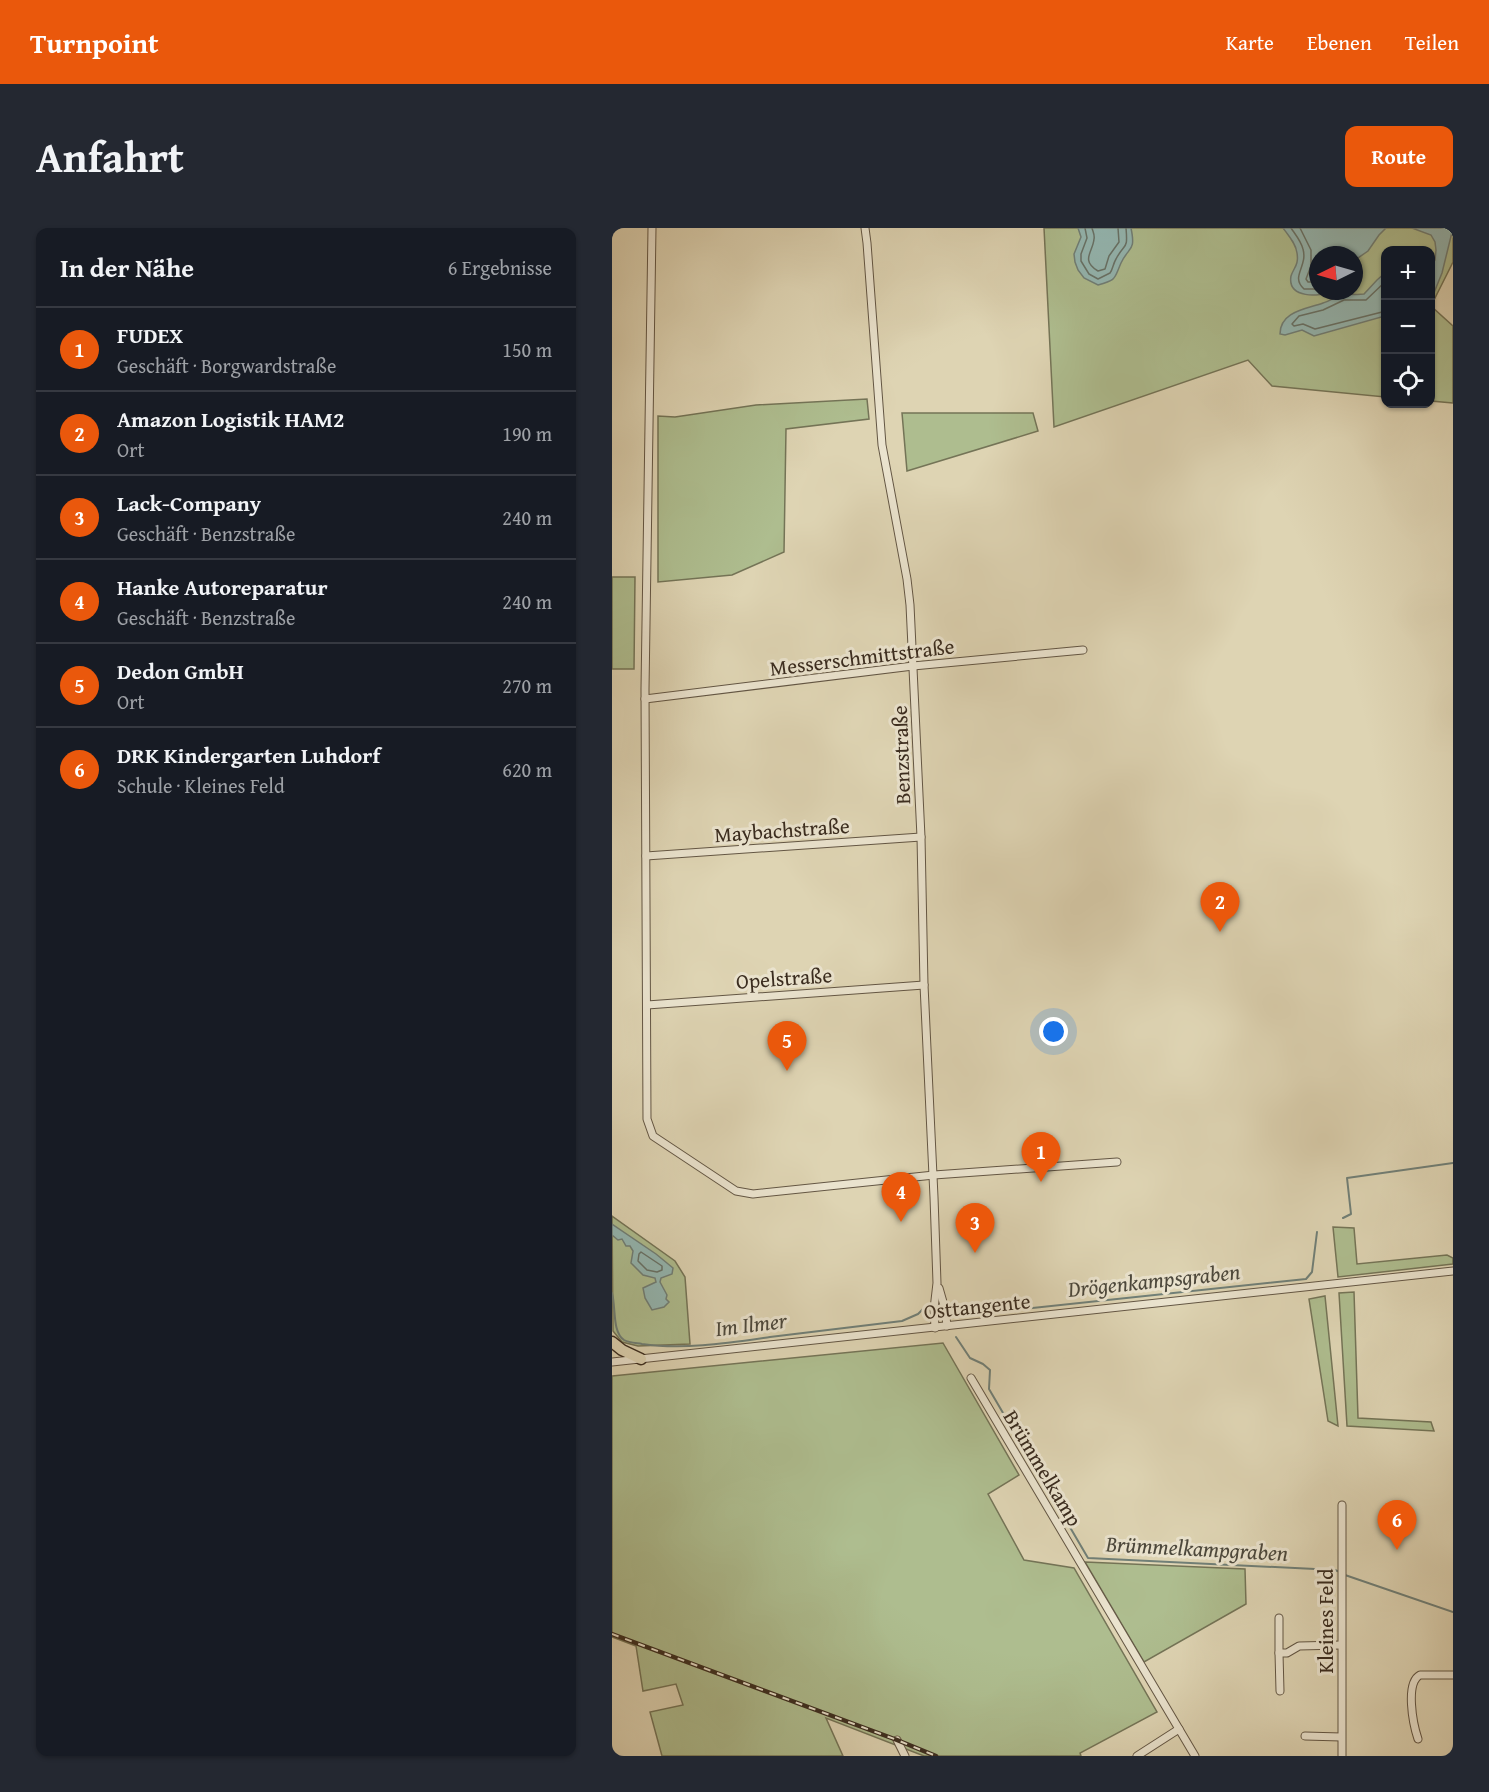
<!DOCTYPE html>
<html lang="de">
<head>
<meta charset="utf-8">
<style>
  body { margin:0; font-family:"Gentium Book Plus",serif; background:#242831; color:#f1f3f6 }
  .controls { position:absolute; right:18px; top:18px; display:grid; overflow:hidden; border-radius:12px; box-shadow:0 2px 4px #0004 }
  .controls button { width:54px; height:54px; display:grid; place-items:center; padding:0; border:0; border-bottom:2px solid #363941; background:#171b24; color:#f1f3f6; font:30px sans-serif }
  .compass { position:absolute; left:697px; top:18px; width:54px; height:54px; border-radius:50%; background:#171b24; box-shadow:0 2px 4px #0004; rotate:265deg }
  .you { position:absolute; left:442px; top:804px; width:21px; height:21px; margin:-15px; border:4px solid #fff; border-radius:50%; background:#1a73e8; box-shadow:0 0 0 9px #1a73e833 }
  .badge { display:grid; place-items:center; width:39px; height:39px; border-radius:50%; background:#ea580c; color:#fff; font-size:20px; font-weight:700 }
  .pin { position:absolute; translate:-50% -50px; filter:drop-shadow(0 2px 3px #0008) }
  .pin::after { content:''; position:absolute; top:32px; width:21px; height:18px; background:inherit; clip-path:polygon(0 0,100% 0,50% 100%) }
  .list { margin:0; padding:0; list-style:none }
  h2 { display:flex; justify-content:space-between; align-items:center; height:78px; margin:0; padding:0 24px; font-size:26px }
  h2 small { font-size:20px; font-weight:400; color:#9ea1a6 }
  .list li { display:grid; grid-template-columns:39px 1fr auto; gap:18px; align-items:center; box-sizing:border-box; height:84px; padding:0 24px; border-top:2px solid #363941 }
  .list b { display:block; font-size:22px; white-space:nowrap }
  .list p { margin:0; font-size:20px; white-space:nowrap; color:#9ea1a6 }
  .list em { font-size:20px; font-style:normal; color:#9ea1a6 }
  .icon { flex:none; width:33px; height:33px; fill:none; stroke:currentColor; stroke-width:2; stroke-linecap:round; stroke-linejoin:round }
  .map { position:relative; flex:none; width:841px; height:1528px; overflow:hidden; border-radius:12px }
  header { display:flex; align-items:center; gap:36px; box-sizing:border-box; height:84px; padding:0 30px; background:#ea580c; color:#fff }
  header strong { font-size:28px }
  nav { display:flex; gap:33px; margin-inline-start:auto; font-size:21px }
  .intro { display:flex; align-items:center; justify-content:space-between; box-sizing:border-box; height:144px; padding:0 36px }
  h1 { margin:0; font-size:42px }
  .button { padding:15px 27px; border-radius:12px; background:#ea580c; color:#fff; font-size:21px; font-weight:700 }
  main { display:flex; gap:36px; padding:0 36px }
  aside { flex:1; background:#171b24; border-radius:12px; box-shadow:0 2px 4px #0004 }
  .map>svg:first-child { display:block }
  .green { fill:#aebd8f; stroke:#747457; stroke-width:1.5; fill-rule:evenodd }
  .water { fill:#94b7b2; stroke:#707f77; stroke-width:1.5 }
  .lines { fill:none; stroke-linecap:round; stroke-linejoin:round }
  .shore { stroke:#677268; stroke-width:1.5 }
  .stream { stroke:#707f77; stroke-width:2 }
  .minor-casing { stroke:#635644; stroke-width:9 }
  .highway-casing { stroke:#3a2c1f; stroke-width:13 }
  .minor { stroke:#eae3ce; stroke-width:7 }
  .highway { stroke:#ded4b3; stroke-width:10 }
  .rail-casing { stroke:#3a2c1f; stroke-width:4.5 }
  .rail { stroke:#eae3ce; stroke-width:2; stroke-dasharray:7; stroke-linecap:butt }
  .labels { text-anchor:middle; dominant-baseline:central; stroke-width:6; stroke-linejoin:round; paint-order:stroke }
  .street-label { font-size:21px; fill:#3a2c1f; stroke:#eae3ce }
  .water-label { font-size:22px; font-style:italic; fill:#4c483c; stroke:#eae3ce }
</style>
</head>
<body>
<header>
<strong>Turnpoint</strong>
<nav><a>Karte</a><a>Ebenen</a><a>Teilen</a></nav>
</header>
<div class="intro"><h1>Anfahrt</h1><a class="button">Route</a></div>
<main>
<aside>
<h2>In der Nähe<small>6 Ergebnisse</small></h2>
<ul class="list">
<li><span class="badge">1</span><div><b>FUDEX</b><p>Geschäft · Borgwardstraße</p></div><em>150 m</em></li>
<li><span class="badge">2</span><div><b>Amazon Logistik HAM2</b><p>Ort</p></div><em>190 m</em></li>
<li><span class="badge">3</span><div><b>Lack-Company</b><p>Geschäft · Benzstraße</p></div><em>240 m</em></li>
<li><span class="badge">4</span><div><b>Hanke Autoreparatur</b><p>Geschäft · Benzstraße</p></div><em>240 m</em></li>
<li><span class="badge">5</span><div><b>Dedon GmbH</b><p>Ort</p></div><em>270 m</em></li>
<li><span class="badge">6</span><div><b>DRK Kindergarten Luhdorf</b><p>Schule · Kleines Feld</p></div><em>620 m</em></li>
</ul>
</aside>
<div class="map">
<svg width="841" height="1528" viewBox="0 0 841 1528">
  <rect width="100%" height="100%" fill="#ded4b3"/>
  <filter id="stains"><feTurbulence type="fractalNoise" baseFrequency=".00333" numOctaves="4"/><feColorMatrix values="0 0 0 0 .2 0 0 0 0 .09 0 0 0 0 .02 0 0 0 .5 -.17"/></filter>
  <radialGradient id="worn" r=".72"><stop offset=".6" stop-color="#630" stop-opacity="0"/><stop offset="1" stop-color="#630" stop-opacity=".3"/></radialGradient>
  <g class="green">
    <path d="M432,0h409v34l-22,44 22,20v77l-22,-2 -1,-151h-44l-1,147 -113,-11 -24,-26 -194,67zM706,27h36v36h-36z"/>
    <path d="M255,171l2,20 -83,10 -2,123 -52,23 -74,7v-166l17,1 81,-12z"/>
    <path d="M290,185h131l5,18 -131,40z"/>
    <path d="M0,349h23l-1,92h-22z"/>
    <path d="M0,988l63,45 10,16 5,67 -52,2 -16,-4 -9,-11z"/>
    <path d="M721,999l21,1 3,36 90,-9 6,3v6l-115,13z"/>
    <path d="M742,1064l4,126 73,4 3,9 -87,-5 -8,-133z"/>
    <path d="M713,1068l13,130 -10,-5 -19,-122z"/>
    <path d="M331,1115l76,132 -31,19 36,66 50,8 83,144 -77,41 1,3h-157l-98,-38 17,38h-181l-12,-44 33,-7 -7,-21 -33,7 -7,-45 -24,-9v-261z"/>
    <path d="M473,1334l160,7 1,35 -102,58z"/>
  </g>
  <g class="water">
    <path d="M466,0h53c5,24 -2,18 -10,35 -7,16 -4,17 -23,22l-14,-7 -6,-8 -3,-8 -1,-8 7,-17z"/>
    <path d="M671,0h103l-7,7 -11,16 -13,9 -1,-5h-36v36h14c-12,6 -45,8 -41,-15 3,-9 8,-11 6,-23 -1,-9 -8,-17 -14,-25z"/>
    <path d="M800,0h41l-11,45 -11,27v-34l4,-6 1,-10 -1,-8 -4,-7z"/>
    <path d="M773,45v43l-71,20 -12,-6 -17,5 -5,-1c0,-23 27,-25 43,-31 7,-2 15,-8 22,-9 6,0 12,1 19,0l13,-14z"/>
    <path d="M0,996l44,30 17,14 -1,6 -11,4 -1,4 7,13 -1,4 3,3 -5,5 -12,3 -7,-12 -2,-10 13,-6 -1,-4 -12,-3 -12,-12 2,-12 -3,-5h-4l-4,-7 -4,1 -6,-5z"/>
  </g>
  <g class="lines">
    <g class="shore">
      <path d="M473,0l2,10 -6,16v7l8,13 9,5 12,-6c3,-4 3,-9 6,-14 9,-17 12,-8 10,-31"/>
      <path d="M480,0c1,4 3,7 2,11 -1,13 -14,21 4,32l7,-2 4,-13 10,-14 -1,-14"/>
      <path d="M679,0c4,6 10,13 12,21 5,18 -13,27 1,40h14"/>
      <path d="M688,0l11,22v16l-5,13 2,3h10"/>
      <path d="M774,53l-20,19h-22l-21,10 -24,6 -7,8 2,2 9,-2 12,5 71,-18"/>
      <path d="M29,1024l21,14v4l-5,2 -10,-2 -9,-9 1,-7z"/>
    </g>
    <g class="stream">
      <path d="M731,990l8,-4 -4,-36 106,-15"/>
      <path d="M0,1065c4,14 0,39 12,47 5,3 12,3 18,4 42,6 86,-1 128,-7 44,-5 88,-11 132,-16l16,-7 9,-9"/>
      <path d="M344,1075l15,7 34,1 301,-32 6,-7 5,-40"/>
      <path d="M344,1109l14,21 13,6 7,6 -1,19 99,169 247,12 5,2"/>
      <path d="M733,1347l108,37"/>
    </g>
    <g class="minor-casing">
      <g id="minor">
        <path d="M40,0l-7,461 2,430 6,17 83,55 17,3 181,-19 183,-13"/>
        <path d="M253,0l2,15 15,202 25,134 3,26 11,232 3,148 10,212 3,86 -3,26 1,19"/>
        <path d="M33,471l268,-33 170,-16"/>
        <path d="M34,628l275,-19"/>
        <path d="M35,777l277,-20"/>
        <path d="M327,1060l6,21 2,17"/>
        <path d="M0,1134l841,-91"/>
        <path d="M359,1150l224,378"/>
        <path d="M667,1390v35"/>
        <path d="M668,1463l-1,-38h8l12,-7 42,-1"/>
        <path d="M693,1508l36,1"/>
        <path d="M806,1511c-5,-15 -13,-56 2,-64h33"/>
        <path d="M285,1512l8,16"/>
        <path d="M525,1528l42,-27"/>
        <path d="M730,1528v-251"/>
      </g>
    </g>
    <g class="highway-casing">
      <path id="highway" d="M0,1114l10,8 19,9"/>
    </g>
    <use href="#minor" class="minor"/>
    <use href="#highway" class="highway"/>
    <g class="rail-casing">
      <path id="rail" d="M0,1406l285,106 39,16"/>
    </g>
    <use href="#rail" class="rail"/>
  </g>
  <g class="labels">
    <g class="street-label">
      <text transform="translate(250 429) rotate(-7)">Messerschmittstraße</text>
      <text transform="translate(289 527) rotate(-92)">Benzstraße</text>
      <text transform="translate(170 602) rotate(-4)">Maybachstraße</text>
      <text transform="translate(172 750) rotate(-4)">Opelstraße</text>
      <text transform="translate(365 1078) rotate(-6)">Osttangente</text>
      <text transform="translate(431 1240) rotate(59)">Brümmelkamp</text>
      <text transform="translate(713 1393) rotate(-90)">Kleines Feld</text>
    </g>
    <g class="water-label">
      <text transform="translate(542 1052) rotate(-6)">Drögenkampsgraben</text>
      <text transform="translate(139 1096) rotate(-7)">Im Ilmer</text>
      <text transform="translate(585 1320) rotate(3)">Brümmelkampgraben</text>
    </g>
  </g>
  <rect width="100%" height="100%" filter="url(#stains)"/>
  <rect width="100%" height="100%" fill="url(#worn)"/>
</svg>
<div class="controls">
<button>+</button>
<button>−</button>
<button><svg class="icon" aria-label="locate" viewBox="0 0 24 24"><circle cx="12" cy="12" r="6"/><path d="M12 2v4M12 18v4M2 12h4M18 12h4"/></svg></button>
</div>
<svg class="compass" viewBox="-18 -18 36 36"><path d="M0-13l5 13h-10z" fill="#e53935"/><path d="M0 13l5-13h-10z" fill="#9ea1a6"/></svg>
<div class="you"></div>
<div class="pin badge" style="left:429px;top:954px">1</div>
<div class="pin badge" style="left:608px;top:704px">2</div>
<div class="pin badge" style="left:363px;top:1025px">3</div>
<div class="pin badge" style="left:289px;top:994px">4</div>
<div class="pin badge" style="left:175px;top:843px">5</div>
<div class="pin badge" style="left:785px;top:1322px">6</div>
</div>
</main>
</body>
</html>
